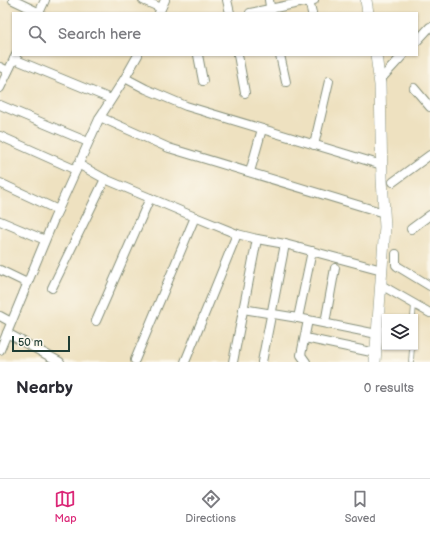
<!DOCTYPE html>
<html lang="en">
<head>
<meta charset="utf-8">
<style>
  body { margin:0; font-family:"Balsamiq Sans",sans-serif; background:#f7f7f7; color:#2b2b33 }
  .controls { position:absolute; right:12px; bottom:12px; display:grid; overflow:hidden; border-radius:0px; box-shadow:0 1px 3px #0004 }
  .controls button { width:36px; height:36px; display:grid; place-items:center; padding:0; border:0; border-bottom:1px solid #e1e1e2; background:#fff; color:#2b2b33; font:20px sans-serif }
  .scale { position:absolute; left:12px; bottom:10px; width:58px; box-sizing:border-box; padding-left:4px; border:2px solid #1f3d34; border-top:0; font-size:11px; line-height:14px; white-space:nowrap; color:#1f3d34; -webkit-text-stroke:3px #fbf7ec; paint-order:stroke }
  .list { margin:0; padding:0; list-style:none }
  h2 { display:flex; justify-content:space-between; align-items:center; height:52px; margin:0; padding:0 16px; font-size:17px }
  h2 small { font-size:13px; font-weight:400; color:#7c7c81 }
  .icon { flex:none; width:22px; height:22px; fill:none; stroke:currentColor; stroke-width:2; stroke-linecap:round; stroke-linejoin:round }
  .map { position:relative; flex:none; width:430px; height:362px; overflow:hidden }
  .search { position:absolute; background:#fff; box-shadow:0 1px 3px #0004; left:12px; right:12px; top:12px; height:44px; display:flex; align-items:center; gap:10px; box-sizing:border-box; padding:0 14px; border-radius:0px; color:#7c7c81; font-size:15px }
  .sheet { height:116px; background:#fff }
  nav { display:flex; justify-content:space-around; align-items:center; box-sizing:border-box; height:56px; border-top:1px solid #e1e1e2; background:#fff; font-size:11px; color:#7c7c81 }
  nav a { display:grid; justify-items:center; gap:2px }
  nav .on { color:#db2777 }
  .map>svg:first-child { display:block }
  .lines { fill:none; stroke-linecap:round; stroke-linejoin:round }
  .lane-casing { stroke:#868f7a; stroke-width:5.5 }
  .street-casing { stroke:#868f7a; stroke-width:10 }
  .secondary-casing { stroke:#868f7a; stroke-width:12 }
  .lane { stroke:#fff; stroke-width:4 }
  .street { stroke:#fff; stroke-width:8 }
  .secondary { stroke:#fff; stroke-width:11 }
</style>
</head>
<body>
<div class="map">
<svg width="430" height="362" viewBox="0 0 430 362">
  <rect width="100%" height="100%" fill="#fbf7ec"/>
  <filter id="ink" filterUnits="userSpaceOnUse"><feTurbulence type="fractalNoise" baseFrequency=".025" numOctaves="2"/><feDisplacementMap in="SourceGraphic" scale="8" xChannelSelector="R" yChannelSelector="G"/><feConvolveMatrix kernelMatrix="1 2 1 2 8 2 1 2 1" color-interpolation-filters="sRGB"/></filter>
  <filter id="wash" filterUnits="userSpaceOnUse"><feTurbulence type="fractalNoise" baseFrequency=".012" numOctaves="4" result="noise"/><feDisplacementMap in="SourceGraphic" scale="16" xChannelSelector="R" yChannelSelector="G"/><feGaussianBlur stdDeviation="0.9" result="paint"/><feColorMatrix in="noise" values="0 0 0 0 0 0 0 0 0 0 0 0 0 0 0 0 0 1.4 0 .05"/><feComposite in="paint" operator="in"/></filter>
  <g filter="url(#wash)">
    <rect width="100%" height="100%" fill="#eee1c0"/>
  </g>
  <g filter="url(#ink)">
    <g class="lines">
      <g class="lane-casing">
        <g id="lane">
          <path d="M413,317l1,-13"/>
          <path d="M411,362l1,-15"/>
        </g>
      </g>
      <g class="street-casing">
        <g id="street">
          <path d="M13,0l27,13"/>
          <path d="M143,0l18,8"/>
          <path d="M227,0l3,13"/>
          <path d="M269,0l2,13"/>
          <path d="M309,0l3,13"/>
          <path d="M39,13l6,-13"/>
          <path d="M159,13l6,-13"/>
          <path d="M250,13l64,-13"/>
          <path d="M417,41l13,-14"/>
          <path d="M198,55l5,26"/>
          <path d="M238,55l7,38"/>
          <path d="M280,55l6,27"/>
          <path d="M14,59l97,40"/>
          <path d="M0,67l8,4"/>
          <path d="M125,78l21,11 40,17 196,59"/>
          <path d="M380,80l23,-25"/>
          <path d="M0,88l16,-33"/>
          <path d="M414,88l16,19"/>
          <path d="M0,105l88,37"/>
          <path d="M100,117l69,31 215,65"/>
          <path d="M0,136l76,34"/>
          <path d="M314,145l15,-64"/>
          <path d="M78,164l27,15 90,38 42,17 20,5 28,5 97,26"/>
          <path d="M250,172l12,-43"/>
          <path d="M393,182l37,-27"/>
          <path d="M0,183l58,27"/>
          <path d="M0,221l45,19"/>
          <path d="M411,229l19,-14"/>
          <path d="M396,254v11l1,1 33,20"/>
          <path d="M0,270l27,13"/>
          <path d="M381,285l49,28"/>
          <path d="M52,288l53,-109"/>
          <path d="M243,309l55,9 79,16"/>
          <path d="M0,316l11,6"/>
          <path d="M298,318l14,-67"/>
          <path d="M96,321l54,-123"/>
          <path d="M325,323l10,-55"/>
          <path d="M7,333l53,29"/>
          <path d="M305,338l71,15"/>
          <path d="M0,350l54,-131 46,-102 25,-39 13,-23"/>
          <path d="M135,360l60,-143"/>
          <path d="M185,362l52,-128"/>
          <path d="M233,362l24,-123"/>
          <path d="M262,362l23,-118"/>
          <path d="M306,362l-5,-7 7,-35"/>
        </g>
      </g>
      <g class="secondary-casing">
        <g id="secondary">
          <path d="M366,0l2,13"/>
          <path d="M375,362l10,-135 -3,-48 -2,-94 -4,-30"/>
        </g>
      </g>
      <use href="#lane" class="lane"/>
      <use href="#street" class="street"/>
      <use href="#secondary" class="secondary"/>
    </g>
  </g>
</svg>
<div class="controls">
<button><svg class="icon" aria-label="layers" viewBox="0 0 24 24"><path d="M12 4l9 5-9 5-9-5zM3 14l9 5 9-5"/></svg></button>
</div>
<div class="scale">50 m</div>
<div class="search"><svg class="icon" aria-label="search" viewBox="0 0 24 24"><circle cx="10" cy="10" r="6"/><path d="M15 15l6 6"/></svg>Search here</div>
</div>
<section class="sheet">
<h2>Nearby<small>0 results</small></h2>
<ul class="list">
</ul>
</section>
<nav>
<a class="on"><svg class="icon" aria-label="map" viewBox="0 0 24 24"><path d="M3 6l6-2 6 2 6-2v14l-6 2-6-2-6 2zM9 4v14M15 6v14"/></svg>Map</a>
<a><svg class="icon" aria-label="directions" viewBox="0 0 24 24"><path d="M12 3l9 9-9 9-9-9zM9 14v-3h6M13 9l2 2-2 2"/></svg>Directions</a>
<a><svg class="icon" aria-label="saved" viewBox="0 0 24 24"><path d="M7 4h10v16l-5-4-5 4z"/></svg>Saved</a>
</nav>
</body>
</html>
